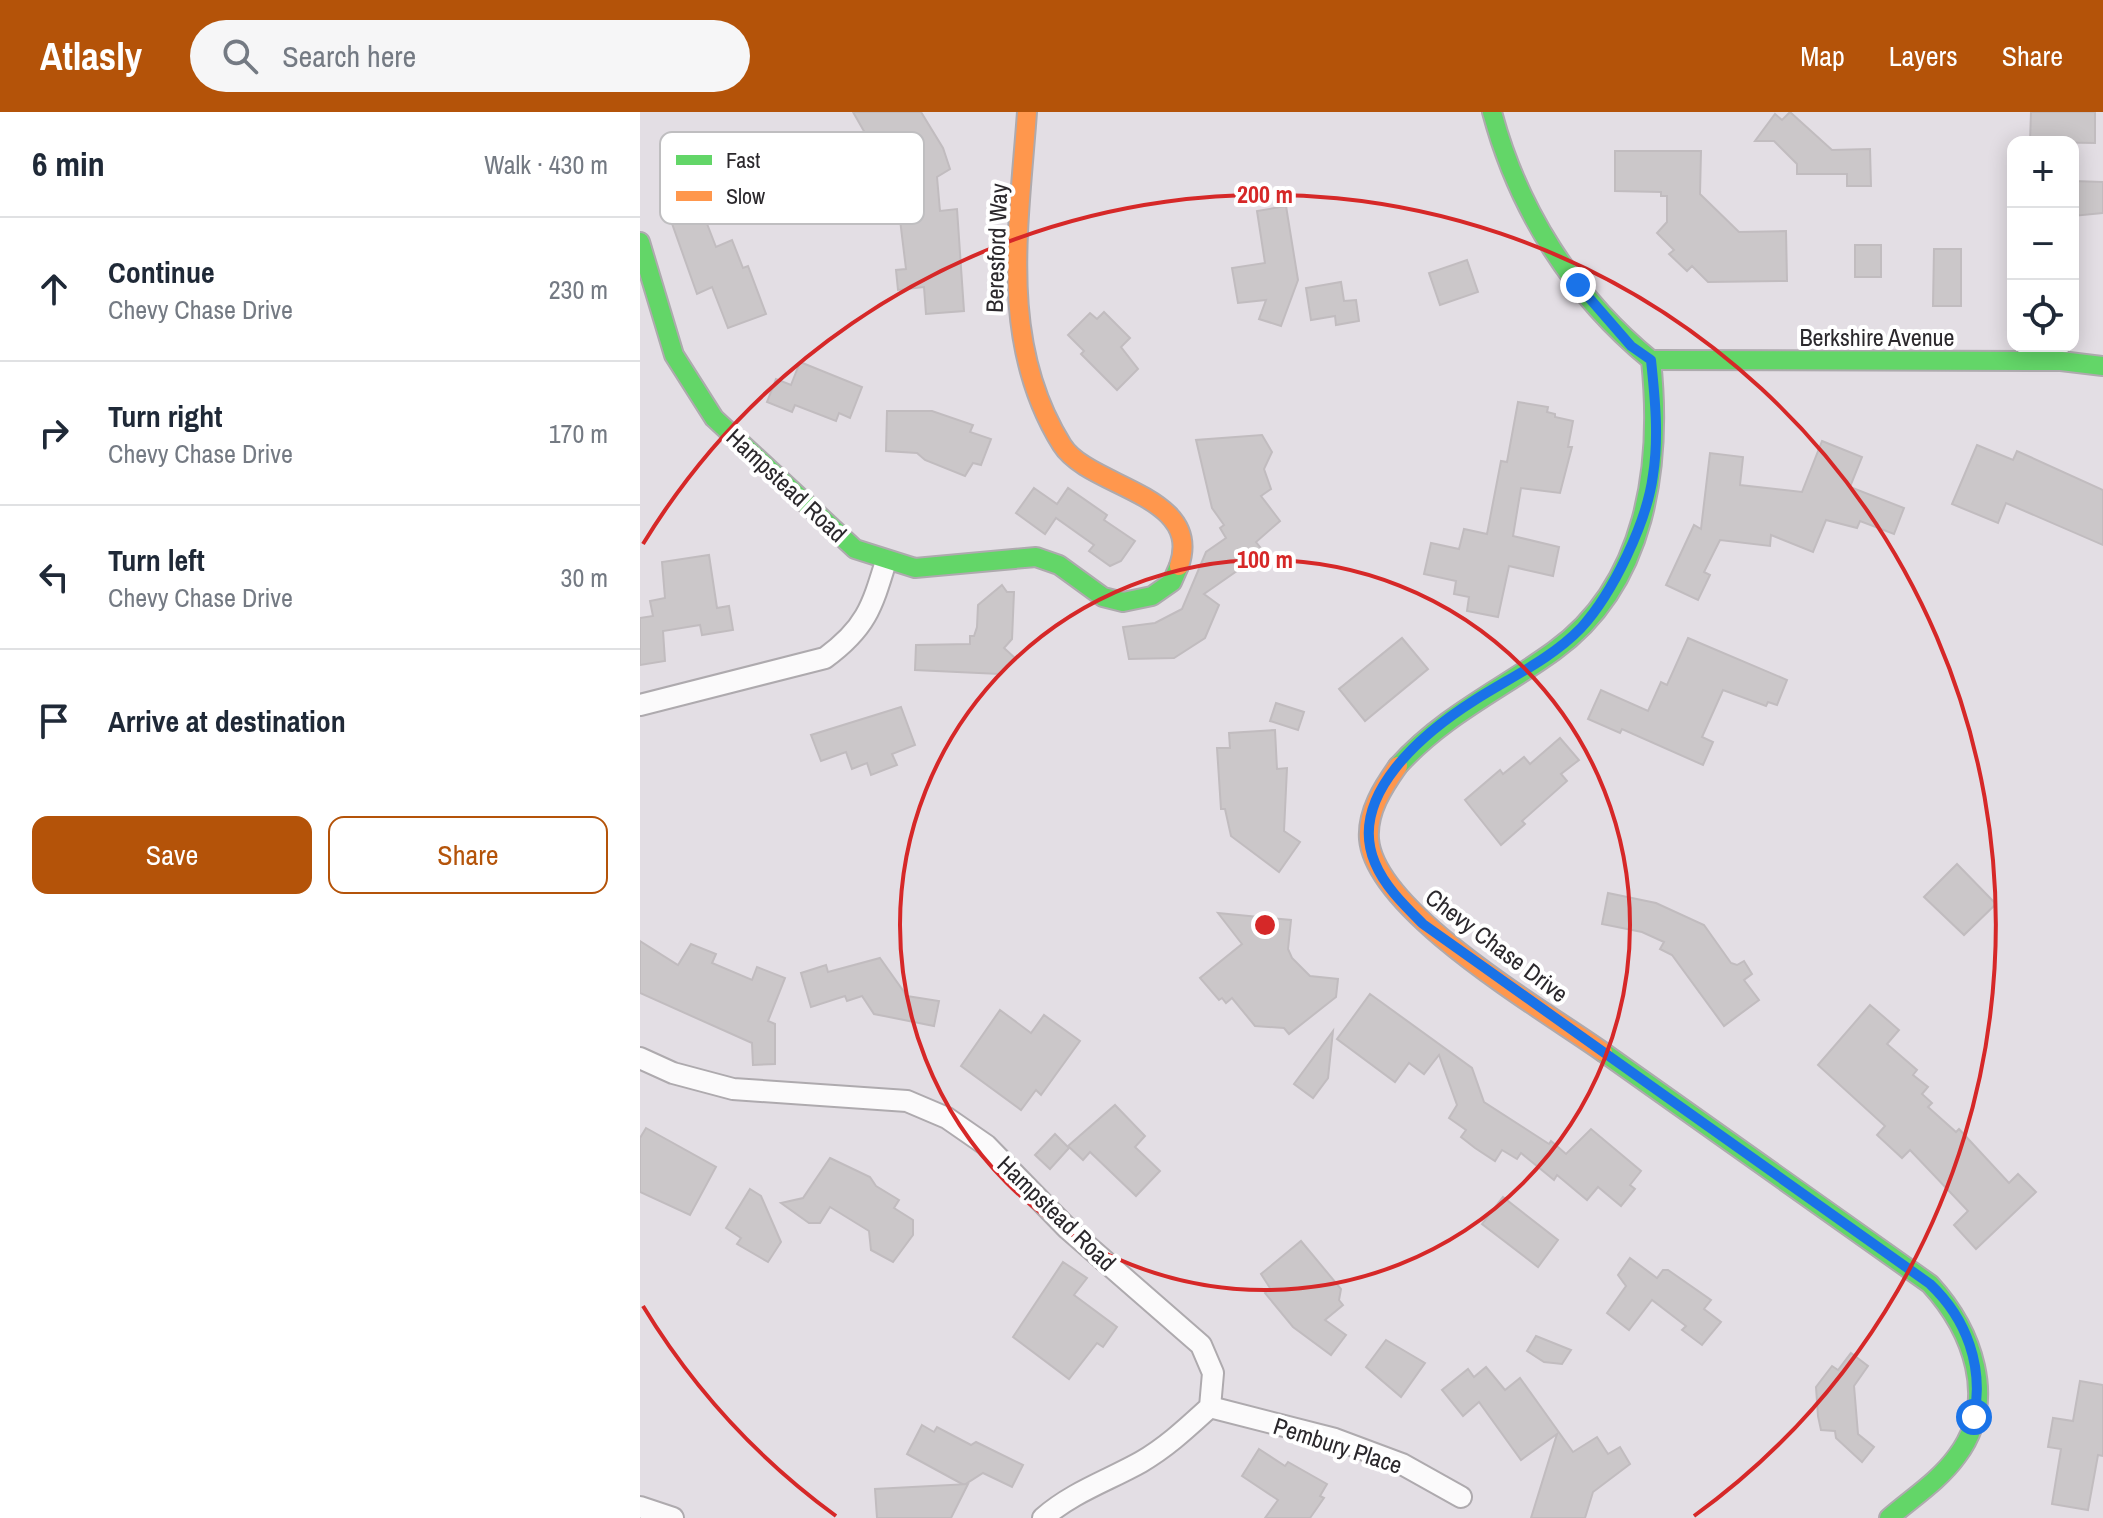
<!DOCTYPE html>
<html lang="en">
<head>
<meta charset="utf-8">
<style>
  body { margin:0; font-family:"Archivo Narrow",sans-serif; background:#f6f6f7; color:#1f2937 }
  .controls { position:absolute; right:24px; top:24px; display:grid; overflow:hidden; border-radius:16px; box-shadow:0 4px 20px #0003 }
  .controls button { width:72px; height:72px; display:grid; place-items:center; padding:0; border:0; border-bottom:2px solid #e0e1e3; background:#fff; color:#1f2937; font:40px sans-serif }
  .stop { position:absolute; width:24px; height:24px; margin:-18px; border:6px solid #1a73e8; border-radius:50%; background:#fff }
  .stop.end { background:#1a73e8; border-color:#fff; box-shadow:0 2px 8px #0008 }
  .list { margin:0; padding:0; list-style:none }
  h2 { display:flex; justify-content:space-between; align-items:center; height:104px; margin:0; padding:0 32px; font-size:34px }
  h2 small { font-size:26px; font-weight:400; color:#747a83 }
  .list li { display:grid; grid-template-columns:52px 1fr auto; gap:24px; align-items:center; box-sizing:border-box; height:144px; padding:0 32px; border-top:2px solid #e0e1e3 }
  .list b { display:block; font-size:30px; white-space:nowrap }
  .list p { margin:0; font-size:26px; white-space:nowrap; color:#747a83 }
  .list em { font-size:26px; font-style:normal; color:#747a83 }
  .actions { display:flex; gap:16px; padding:24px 32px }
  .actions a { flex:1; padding:18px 0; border:2px solid #b45309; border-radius:16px; text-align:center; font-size:28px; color:#b45309 }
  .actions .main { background:#b45309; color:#fff }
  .icon { flex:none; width:44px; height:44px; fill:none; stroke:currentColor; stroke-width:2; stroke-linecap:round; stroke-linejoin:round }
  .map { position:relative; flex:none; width:1463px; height:1406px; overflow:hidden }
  header { display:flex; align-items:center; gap:48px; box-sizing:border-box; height:112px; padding:0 40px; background:#b45309; color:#fff }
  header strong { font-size:38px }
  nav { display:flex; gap:44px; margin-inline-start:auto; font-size:28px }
  .search { width:560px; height:72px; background:#f6f6f7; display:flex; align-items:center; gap:20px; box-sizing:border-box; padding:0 28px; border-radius:44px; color:#747a83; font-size:30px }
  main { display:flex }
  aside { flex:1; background:#fff }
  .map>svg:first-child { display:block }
  .building { fill:#cbc7c9; stroke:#c1bcbf; stroke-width:2 }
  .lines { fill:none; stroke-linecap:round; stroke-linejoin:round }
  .street-casing { stroke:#aeaaae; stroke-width:24 }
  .fast-casing { stroke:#aeaaae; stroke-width:22 }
  .slow-casing { stroke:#aeaaae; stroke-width:22 }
  .street { stroke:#fbfafb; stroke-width:20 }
  .fast { stroke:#63d668; stroke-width:18 }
  .slow { stroke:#ff974d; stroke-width:18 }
  .route { stroke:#1a73e8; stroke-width:10 }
  .ring { fill:none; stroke:#d62828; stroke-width:4 }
  .labels { text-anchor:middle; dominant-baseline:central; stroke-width:8; stroke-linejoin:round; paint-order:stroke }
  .street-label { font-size:24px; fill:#2b282c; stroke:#fff }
  .key { fill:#fff; stroke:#bfbec0; stroke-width:2 }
  .key-label { font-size:22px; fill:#2b282c }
  .centre { fill:#d62828; stroke:#fff; stroke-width:4 }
  .ring-label { font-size:24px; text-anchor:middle; font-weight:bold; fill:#d62828; stroke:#fff; stroke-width:8; stroke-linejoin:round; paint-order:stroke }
</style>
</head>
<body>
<header>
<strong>Atlasly</strong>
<div class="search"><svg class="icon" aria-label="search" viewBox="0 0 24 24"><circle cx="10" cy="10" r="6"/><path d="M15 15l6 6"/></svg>Search here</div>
<nav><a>Map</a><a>Layers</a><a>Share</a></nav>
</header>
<main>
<aside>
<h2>6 min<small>Walk · 430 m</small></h2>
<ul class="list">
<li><svg class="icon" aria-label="ahead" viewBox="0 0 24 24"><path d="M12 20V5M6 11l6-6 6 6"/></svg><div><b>Continue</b><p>Chevy Chase Drive</p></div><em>230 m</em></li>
<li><svg class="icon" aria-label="right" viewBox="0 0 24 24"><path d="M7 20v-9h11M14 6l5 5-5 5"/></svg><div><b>Turn right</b><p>Chevy Chase Drive</p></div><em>170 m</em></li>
<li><svg class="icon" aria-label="left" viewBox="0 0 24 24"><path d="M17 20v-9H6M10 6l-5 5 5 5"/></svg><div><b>Turn left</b><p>Chevy Chase Drive</p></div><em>30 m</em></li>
<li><svg class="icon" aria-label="arrive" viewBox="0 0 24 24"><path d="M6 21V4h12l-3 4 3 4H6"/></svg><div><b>Arrive at destination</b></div></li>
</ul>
<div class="actions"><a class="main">Save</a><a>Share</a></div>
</aside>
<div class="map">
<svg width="1463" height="1406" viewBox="0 0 1463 1406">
  <rect width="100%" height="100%" fill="#e3dee4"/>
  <g class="building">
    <path d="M213,0h68l22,36 7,21 -13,8 3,34 17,-2 7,102 -38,3 -2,-27 -26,3 -2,-20 10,-1 -8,-66 17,-2 -33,-54h-9z"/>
    <path d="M1150,0l42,38 38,-1 1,37h-24v-12h-50v-10l-23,-23h-19l20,-27 7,6z"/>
    <path d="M1391,0h64v31l-65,-1z"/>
    <path d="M975,39h86l-1,43 39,38 47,-1 1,50 -79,1 -16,-16 -5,5 -18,-17 5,-4 -17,-17 10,-11v-26h-6v-4l-46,-1z"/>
    <path d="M1433,69l30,1v31l-30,3z"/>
    <path d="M59,91l17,44 16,-7 11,28 5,-2 18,48 -38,14 -16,-41 -15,7 -28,-79z"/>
    <path d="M646,94l12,74 -17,46 -22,-7 7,-19 -28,3 -6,-35 33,-5 -8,-52z"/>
    <rect x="1215" y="133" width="26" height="32"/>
    <path d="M1294,137h27v57h-28z"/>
    <path d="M827,148l11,32 -38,13 -11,-32z"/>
    <path d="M701,170l3,19 12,-1 3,21 -23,4 -1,-9 -24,4 -5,-32z"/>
    <path d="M464,200l26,26 -9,9 17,22 -21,21 -36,-36 3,-3 -16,-16 22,-22 7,6z"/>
    <path d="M160,250l62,25 -12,31 -11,-5 -3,8 -41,-16 -3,7 -25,-10 9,-23 15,6z"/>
    <path d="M878,290l30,5 -1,5 8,2v3l18,4 -5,26h4l-12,46 -39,-5 -8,48 46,11 -6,29 -44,-10 -11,51 -31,-6 2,-14 -15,-3 2,-13 -32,-7 7,-31 28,6 5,-20 23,5 14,-73 6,1z"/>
    <path d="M247,299h45l41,14 -3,7 21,7 -10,26 -8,-2 -8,13 -40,-16 -8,-7 -31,-2z"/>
    <path d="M622,323l10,17 -8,17 7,20 -10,7 19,25 -24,21 8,10 -60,42 15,11 -14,33 -31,20 -45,1 -6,-32 32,-4 27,-14 24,-57 20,-14 -6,-10 4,-3 -12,-17 -16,-68z"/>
    <path d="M1182,329l40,16 -12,30 54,21 -10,26 -34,-13 -3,7 -31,-8 -13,32 -42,-17 -1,11 -50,-6 -16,32 6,3 -12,25 -32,-15 28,-60 7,4 9,-76 33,4 -3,28 62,7z"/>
    <path d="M1337,333l36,15 4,-9 86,39v55l-97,-42 -8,20 -46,-19z"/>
    <path d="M394,376l23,16 11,-16 39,27 -3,5 31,21 -14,20 -11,5 -21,-15 5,-6 -38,-27 -11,16 -29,-21z"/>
    <path d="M69,443l8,53 12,-2 4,24 -31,5 -2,-10 -37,6 2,30 -25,4v-47l13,-2 -3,-15 15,-3 -3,-36z"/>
    <path d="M362,473l5,7h7l-2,47 -8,9 11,10 -15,16 -85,-4 1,-25 54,-1v-8h4l3,-9 1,-22z"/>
    <path d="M762,526l26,31 -63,52 -26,-32z"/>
    <path d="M1048,526l99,42 -10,25 -9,-3 -2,4 -43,-16 -21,47 11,5 -10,23 -81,-36 -2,4 -32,-14 13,-29 47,21 13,-29 6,3z"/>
    <path d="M636,591l28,9 -6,18 -28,-9z"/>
    <path d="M261,595l14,38 -23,9 5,11 -26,10 -4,-12 -15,6 -6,-17 -25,9 -10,-26z"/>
    <path d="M635,618l2,39 10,-1 -3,63 16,11 -21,30 -48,-36 -6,-27h-4l-4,-61h13l-1,-15z"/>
    <path d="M920,626l19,22 -18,14 6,7 -45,40 3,3 -24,21 -36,-45 35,-30 3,4 21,-17 6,7z"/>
    <path d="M1317,752l39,40 -32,31 -40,-38z"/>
    <path d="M968,781l48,10 48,22 27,38 6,2 7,-4 8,13 -8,6 15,20 -35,26 -52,-71 -12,-6 4,-7 -22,-10 -40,-8z"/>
    <path d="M578,801l73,7 -3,29 4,9 18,18 28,3 -2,18 -47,37 -5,-6 -29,-2 -23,-28 -6,5 -4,-5 -3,2 -19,-22 42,-34z"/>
    <path d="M0,829l38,24 13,-21 25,10 -4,9 40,17 5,-13 28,11 -17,43 7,3v40l-22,1 -1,-22 -112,-50z"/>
    <path d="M240,846l27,38 32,5 -5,25 -60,-12 -12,-18 -15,5 -2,-5 -34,11 -10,-34 25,-8 2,7z"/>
    <path d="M730,882l102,74 12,34 65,42 2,-3 15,13 25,-25 50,42 -11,14 5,4 -14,17 -23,-19 -11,13 -30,-25 -3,5 -33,-27 -4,6 -15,-9 -7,11 -20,-13 -14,-11 5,-7 -17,-12 8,-13 -18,-50 -15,19 -15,-11 -14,19 -58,-43z"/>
    <path d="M1230,893l29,25 -12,14 30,26 -4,5 15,12 -6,7 10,9 -4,4 28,25 3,-3 50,54 9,-9 18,18 -60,57 -22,-24 14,-14 -58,-61 -8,8 -25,-23 8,-9 -67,-61z"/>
    <path d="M360,898l31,23 13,-18 36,26 -39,54 -5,-5 -15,20 -60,-44z"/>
    <path d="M693,919l-5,47 -15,20 -19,-14z"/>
    <path d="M475,993l30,31 -10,11 25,24 -24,25 -46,-44 -7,8 -15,-14z"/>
    <path d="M6,1016l70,39 -26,48 -50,-23v-54z"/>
    <path d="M415,1022l14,14 -19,21 -15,-14z"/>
    <path d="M190,1046l40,19 6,9 23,14 -5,8 19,12v15l-20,27 -22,-12 -2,-19 -39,-24 -10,16h-11l-28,-20 22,-5z"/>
    <path d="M110,1077l11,7 20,46 -13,20 -31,-18 4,-6 -15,-10z"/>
    <path d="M863,1085l55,43 -20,27 -56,-43z"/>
    <path d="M661,1129l40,48 -2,11 4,5 -18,15 21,15 -15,20 -38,-28 -28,-34 5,-5 -9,-14z"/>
    <path d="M990,1146l27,20 6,-8h5l43,30 -7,9 17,13 -19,23 -20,-15 4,-4 -34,-26 -23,30 -22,-17 19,-27 -8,-11z"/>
    <path d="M423,1150l24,16 -13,17 43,32 -14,20 -6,-4 -28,36 -56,-42z"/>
    <path d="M896,1224l35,14 -9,14 -18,-2 -17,-11z"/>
    <path d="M746,1228l39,23 -24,34 -35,-30z"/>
    <path d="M1211,1241l17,13 -14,20 4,48 16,13 -12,15 -26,-24 -1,-7 -14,-1 -3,-14 -2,-29 16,-21 6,4z"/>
    <path d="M846,1255l19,23 15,-12 53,74 24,-15 11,17 12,-7 10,17 -37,28 -8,26h-54l26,-84 -36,26 -42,-58 -16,14 -21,-26 26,-21 6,8z"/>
    <path d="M1440,1269l23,4v71l-5,-1 -10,55 -36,-6 9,-55 -13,-2 5,-29 20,3z"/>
    <path d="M282,1313l12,7 3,-5 34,18 5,-3 47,23 -11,22 -29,-14 -19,12 -57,-31z"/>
    <path d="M619,1337l26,17 3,-4 39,22 -7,12 4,2 -14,20h-45l13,-18 -36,-24z"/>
    <path d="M328,1372l-17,34h-74l-2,-29z"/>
  </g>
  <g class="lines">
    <g class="street-casing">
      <g id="street">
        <path d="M0,593l185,-47c41,-30 47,-51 61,-97"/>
        <path d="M0,946l33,15 60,16 174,12 40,17 39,27 82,84 133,116 12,28 -3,34c-22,20 -43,40 -69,55 -34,19 -68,30 -98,56"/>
        <path d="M570,1295l125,32 67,25 59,33"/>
        <path d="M0,1395l33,11"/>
      </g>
    </g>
    <g class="fast-casing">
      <g id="fast">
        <path d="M0,130l34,113 40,63 141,131 60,19 121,-11 23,8 44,32 20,5 29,-6 20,-14 7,-16"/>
        <path d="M1011,248l410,1 42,5"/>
        <path d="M758,654c45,-50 102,-76 156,-115 93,-67 108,-186 97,-291 -78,-64 -133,-150 -159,-248"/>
        <path d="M963,940l327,232c42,46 69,116 27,172 -18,25 -45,42 -68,62"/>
      </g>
    </g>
    <g class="slow-casing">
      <g id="slow">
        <path d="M387,0c-8,114 -29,231 35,333 27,43 142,49 117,121"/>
        <path d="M758,654c-15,21 -31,46 -29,73 6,73 175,171 234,213"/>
      </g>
    </g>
    <use href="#street" class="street"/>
    <use href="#fast" class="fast"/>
    <use href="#slow" class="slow"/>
  </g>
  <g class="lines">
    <path class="route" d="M938,173l53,61 20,14c4,38 8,77 2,115 -6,47 -40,118 -72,153 -30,31 -70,49 -106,72 -49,31 -129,95 -100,163 10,24 30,43 48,61l507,360c37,35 54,83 44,133"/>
  </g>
  <g class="ring">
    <circle cx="625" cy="813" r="365"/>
    <path d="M196 1404A730 730 0 0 1 3 1194M3 432A730 730 0 1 1 1054 1404"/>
  </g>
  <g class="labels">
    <g class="street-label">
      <text transform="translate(356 136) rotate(-88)">Beresford Way</text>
      <text x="1237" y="225">Berkshire Avenue</text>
      <text transform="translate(147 373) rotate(43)">Hampstead Road</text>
      <text transform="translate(857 833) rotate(37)">Chevy Chase Drive</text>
      <text transform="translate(417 1101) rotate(44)">Hampstead Road</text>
      <text transform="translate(698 1333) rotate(18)">Pembury Place</text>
    </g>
  </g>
  <rect x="20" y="20" width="264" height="92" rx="12" class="key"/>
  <rect x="36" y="43" width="36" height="10" fill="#63d668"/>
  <rect x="36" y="79" width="36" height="10" fill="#ff974d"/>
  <g class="key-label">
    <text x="86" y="56">Fast</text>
    <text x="86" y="92">Slow</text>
  </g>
  <circle cx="625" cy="813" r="12" class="centre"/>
  <g class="ring-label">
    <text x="625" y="91">200 m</text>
    <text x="625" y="456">100 m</text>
  </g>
</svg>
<div class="controls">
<button>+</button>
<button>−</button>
<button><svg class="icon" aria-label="locate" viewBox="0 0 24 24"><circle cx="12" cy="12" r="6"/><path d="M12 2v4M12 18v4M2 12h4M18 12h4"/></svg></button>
</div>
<div class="stop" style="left:1334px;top:1305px"></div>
<div class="stop end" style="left:938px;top:173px"></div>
</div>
</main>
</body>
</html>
